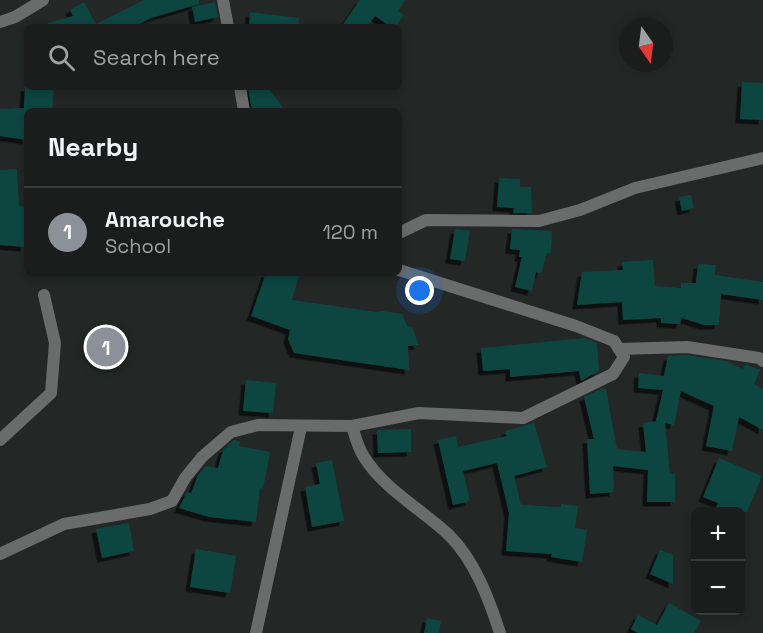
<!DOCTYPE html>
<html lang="en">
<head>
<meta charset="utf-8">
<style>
	body { margin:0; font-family:"Space Grotesk",sans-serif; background:#272a29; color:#f1f3f6 }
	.controls { position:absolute; right:18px; bottom:18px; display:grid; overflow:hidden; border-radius:9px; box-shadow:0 3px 9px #0003 }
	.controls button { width:54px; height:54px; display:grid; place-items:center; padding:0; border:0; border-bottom:2px solid #383b3b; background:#1a1d1c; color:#f1f3f6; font:30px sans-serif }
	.compass { position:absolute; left:619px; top:18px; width:54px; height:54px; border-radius:50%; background:#1a1d1c; box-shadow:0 3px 9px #0003; rotate:166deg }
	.you { position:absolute; left:420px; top:291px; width:21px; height:21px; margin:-15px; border:4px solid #fff; border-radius:50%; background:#1a73e8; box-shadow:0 0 0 9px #1a73e833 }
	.badge { display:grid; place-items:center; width:39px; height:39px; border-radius:50%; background:#8c9099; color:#fff; font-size:20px; font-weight:700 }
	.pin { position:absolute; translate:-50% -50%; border:3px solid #fff; box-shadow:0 2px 6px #0006 }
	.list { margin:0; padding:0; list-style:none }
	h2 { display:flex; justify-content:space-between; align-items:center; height:78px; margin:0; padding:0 24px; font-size:26px }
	h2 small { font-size:20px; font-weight:400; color:#9fa2a3 }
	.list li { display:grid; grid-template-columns:39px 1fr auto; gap:18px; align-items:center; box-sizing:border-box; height:90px; padding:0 24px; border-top:2px solid #383b3b }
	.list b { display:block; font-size:22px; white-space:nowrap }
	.list p { margin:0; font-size:20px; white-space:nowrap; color:#9fa2a3 }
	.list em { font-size:20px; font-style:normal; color:#9fa2a3 }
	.icon { flex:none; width:33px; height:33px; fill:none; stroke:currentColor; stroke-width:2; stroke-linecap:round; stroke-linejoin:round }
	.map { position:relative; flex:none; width:763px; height:633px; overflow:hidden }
	.search { position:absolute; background:#1a1d1c; box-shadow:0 3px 9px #0003; left:24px; top:24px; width:378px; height:66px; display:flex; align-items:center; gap:15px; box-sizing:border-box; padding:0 21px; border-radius:9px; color:#9fa2a3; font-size:22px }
	.panel { position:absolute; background:#1a1d1c; box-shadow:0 3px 9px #0003; left:24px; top:108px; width:378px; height:168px; border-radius:9px }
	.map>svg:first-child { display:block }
	.building { fill:#0e4540; filter:url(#shadow) }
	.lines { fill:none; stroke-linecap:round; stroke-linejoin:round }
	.street { stroke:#6a6b6b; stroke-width:12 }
</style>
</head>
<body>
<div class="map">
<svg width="763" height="633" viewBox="0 0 763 633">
	<defs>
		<filter id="shadow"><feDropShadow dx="-4.5" dy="4.5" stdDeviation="0" flood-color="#0009"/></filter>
	</defs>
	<rect width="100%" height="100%" fill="#232726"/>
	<g class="building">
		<polygon points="144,0 199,0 199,4 151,18 133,27 49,27 48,23 73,16 70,10 84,2 96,24"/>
		<polygon points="360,0 405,0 398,11 404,15 395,27 391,27 375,16 367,27 341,27"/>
		<polygon points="215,2 218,17 195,22 192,7"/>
		<polygon points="250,12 299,18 298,27 249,27"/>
		<polygon points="742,82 763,83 763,120 740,119"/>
		<polygon points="25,87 54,88 52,111 27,111 27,140 0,136 0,109 24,108"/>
		<polygon points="248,87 268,87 285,111 252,111"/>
		<polygon points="17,169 19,206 27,207 25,247 0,245 0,170"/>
		<polygon points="499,178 520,179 520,187 531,187 532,213 513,213 514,208 497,207"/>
		<polygon points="691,195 694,208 682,211 679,197"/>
		<polygon points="455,229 470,231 465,261 450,259"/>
		<polygon points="512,229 552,231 551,253 547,253 541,274 536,272 532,291 515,287 522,257 519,257 520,250 510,249"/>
		<polygon points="653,260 655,286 681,288 681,283 696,283 698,264 716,265 715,275 763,282 763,300 721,294 719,325 704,325 682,318 680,324 661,323 661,318 623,320 622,302 577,305 582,272 623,270 622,262"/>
		<polygon points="266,273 300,273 292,300 377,312 382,311 402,314 407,326 412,327 419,345 408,346 409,370 294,353 288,339 290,330 251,316"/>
		<polygon points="585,338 597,343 599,371 581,381 579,371 510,377 510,369 483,371 481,348"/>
		<polygon points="686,355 726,361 743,369 745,364 760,370 754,384 763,389 763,430 739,417 732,451 706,446 714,406 681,391 674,425 665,423 670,474 675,474 675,502 647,502 648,470 613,466 614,492 590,494 587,439 594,439 584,397 601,389 606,389 617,449 646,452 643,423 659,421 656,421 663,390 638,388 639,373 664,376 668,356"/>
		<polygon points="246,380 276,383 273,413 243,411"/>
		<polygon points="534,423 547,467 514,476 521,505 561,507 561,504 578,506 575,528 587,530 582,562 551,557 552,554 506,551 509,513 497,463 463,471 470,501 453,505 438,440 456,436 458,447 507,436 505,431"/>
		<polygon points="411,429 411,452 378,453 377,430"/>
		<polygon points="234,440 240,442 239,446 270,452 263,489 260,488 256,522 209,517 179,508 187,492 191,493 198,475 206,466 218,468 223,450"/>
		<polygon points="719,458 762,476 747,512 714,512 718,503 703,497"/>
		<polygon points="332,460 344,521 312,527 305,487 320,484 316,463"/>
		<polygon points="129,523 134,551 102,558 96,529"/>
		<polygon points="196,549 236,556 230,593 190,587"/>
		<polygon points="660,550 673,555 673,584 650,574"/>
		<polygon points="669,603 701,621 694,633 638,633 631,629 638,615 657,625"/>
		<polygon points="427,618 441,621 439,633 424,633"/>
	</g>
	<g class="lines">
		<g class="street">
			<polyline points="223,0 228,27"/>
			<polyline points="0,22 15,17 43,0"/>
			<polyline points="240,87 244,111"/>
			<polyline points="399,233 426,220 539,221 580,210 635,188 763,158"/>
			<path d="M399 270 576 326 614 341 624 357 613 374 523 418 419 413 352 426C355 436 358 448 364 457 384 489 421 509 449 535 475 561 489 599 500 633"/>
			<polyline points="619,349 687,347 759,358 763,361"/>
			<polyline points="0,440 51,393 55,343 44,295"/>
			<polyline points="0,554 64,524 150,509 172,501 185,478 202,457 231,432 258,425 352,426"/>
			<polyline points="256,633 301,427"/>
		</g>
	</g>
</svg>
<div class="controls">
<button>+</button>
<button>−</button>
</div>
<svg class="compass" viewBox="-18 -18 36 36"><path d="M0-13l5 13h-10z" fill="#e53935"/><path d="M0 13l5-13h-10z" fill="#9fa2a3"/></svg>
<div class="you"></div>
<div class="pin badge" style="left:106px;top:347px">1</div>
<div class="search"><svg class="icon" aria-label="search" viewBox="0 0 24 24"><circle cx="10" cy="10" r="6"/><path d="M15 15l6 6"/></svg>Search here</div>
<section class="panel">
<h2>Nearby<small></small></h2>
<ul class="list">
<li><span class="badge">1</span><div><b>Amarouche</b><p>School</p></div><em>120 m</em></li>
</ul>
</section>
</div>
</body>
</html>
